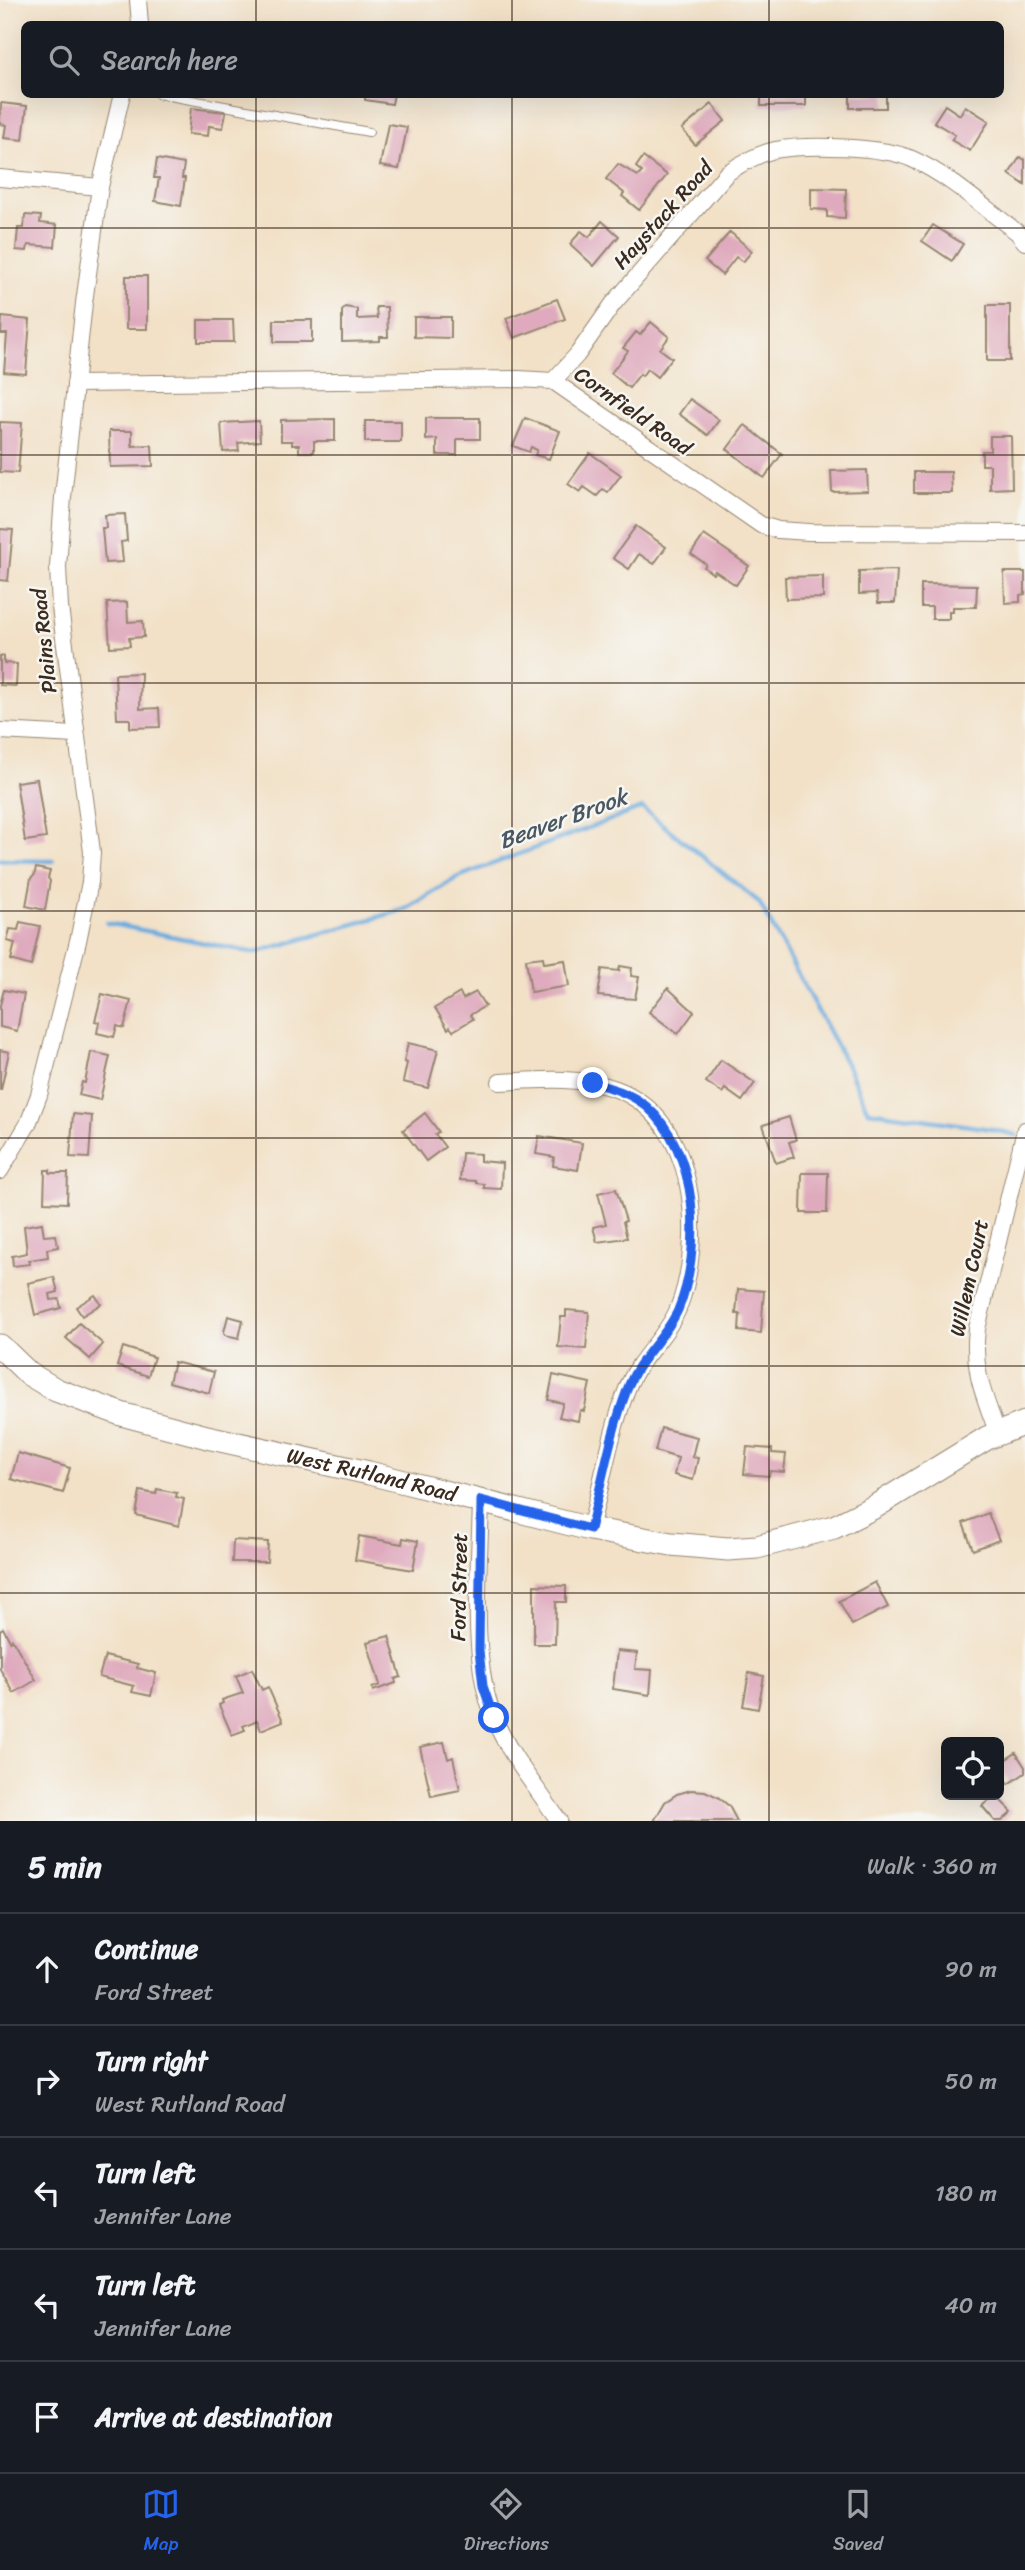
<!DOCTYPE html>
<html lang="en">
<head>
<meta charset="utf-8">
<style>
	body { margin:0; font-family:Sriracha,sans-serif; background:#242831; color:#f1f3f6 }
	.controls { position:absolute; right:21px; bottom:21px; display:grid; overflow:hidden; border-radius:10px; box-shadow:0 7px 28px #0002 }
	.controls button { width:63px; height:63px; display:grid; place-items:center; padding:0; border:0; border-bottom:2px solid #363941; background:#171b24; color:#f1f3f6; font:35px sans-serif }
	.stop { position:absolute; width:21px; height:21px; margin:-16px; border:5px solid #2563eb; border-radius:50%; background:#fff }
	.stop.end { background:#2563eb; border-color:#fff; box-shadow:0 2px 7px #0008 }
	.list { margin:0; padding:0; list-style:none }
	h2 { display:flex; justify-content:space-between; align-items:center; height:91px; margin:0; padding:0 28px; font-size:30px }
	h2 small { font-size:23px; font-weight:400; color:#9ea1a6 }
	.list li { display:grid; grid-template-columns:46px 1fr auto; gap:21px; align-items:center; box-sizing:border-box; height:112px; padding:0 28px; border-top:2px solid #363941 }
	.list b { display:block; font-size:26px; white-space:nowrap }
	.list p { margin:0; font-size:23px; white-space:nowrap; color:#9ea1a6 }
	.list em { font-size:23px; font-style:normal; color:#9ea1a6 }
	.icon { flex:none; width:38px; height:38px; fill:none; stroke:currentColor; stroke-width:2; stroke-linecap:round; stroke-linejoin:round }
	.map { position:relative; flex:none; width:1025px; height:1821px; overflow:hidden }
	.search { position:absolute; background:#171b24; box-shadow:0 7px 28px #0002; left:21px; right:21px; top:21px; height:77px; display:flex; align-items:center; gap:18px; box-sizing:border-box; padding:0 24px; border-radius:10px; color:#9ea1a6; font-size:26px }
	.sheet { height:651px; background:#171b24 }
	nav { display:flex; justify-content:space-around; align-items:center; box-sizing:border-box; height:98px; border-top:2px solid #363941; background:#171b24; font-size:19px; color:#9ea1a6 }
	nav a { display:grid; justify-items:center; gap:4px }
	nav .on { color:#2563eb }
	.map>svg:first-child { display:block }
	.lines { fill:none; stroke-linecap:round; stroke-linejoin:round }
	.stream { stroke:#6aabde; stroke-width:4.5 }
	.building { fill:#dfaabd }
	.lane-casing { stroke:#968672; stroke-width:10 }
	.street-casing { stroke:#968672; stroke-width:18 }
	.secondary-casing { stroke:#968672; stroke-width:25 }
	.lane { stroke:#fff; stroke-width:8 }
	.street { stroke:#fff; stroke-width:16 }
	.secondary { stroke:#fff; stroke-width:23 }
	.route { stroke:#2563eb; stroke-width:9 }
	.grid { fill:none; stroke:#3b2a1e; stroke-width:2; stroke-opacity:0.55 }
	.labels { text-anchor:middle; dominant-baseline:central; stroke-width:5; stroke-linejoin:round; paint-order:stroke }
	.street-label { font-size:21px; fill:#3b2a1e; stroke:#f6f6f2 }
	.water-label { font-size:23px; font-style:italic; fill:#4b5761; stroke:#f6f6f2 }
</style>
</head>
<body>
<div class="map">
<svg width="1025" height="1821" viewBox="0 0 1025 1821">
	<rect width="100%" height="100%" fill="#f6f6f2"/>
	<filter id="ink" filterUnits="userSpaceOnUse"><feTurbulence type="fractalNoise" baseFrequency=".0143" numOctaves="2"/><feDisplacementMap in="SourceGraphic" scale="14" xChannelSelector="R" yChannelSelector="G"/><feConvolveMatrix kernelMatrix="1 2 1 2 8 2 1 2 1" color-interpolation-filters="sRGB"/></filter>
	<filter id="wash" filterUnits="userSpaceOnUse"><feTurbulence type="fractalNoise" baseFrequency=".00686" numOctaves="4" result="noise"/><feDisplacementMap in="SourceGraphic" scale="28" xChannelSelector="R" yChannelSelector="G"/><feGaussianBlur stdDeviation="1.57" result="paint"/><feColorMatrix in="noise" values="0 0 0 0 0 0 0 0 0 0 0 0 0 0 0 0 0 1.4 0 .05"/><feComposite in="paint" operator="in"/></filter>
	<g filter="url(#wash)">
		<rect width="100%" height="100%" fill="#f2e1c7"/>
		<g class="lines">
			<g class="stream">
				<polyline points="0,860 53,861"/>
				<polyline points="107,923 254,953 406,909 458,877 642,808 759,902 850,1071 868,1111 991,1129 1016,1135"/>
			</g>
		</g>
		<g id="blocks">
			<g class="building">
				<polygon points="365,94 394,94 392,104 365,100"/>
				<rect x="761" y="94" width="45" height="12"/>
				<rect x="850" y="94" width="36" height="14"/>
				<polygon points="1,103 27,106 23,140 4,138 6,125 0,124"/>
				<polygon points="712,104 725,121 695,145 682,129"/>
				<polygon points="945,105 960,115 965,106 989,121 970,151 951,140 955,135 934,122"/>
				<polygon points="191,108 226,112 223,128 209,126 208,136 188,134"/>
				<polygon points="388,124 407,127 399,169 380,166"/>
				<polygon points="643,157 667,175 639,210 622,196 624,193 606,179 618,164 638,176 642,172 636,167"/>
				<polygon points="1020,157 1025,160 1025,185 1009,174"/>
				<polygon points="157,159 184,164 182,178 185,178 181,206 155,201 159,178 154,178"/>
				<polygon points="811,188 846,189 845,218 827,217 827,210 811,209"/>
				<polygon points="25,215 41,216 40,223 57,225 55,247 28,245 27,251 16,250 18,228 24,228"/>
				<polygon points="602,221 619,236 594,266 570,244 581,231 589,237"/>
				<polygon points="933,225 963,244 952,261 922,241"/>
				<polygon points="730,232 752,251 743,262 736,257 722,275 705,261"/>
				<rect x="126" y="276" width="21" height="53"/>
				<polygon points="557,299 565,319 514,338 506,318"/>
				<rect x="987" y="305" width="23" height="56"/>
				<polygon points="345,307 357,309 357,319 377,318 376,307 387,307 388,337 380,337 380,341 342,342 342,311"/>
				<polygon points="2,317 30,320 26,374 4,372 7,334 1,334"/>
				<polygon points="414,317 451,317 451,338 414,337"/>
				<polygon points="198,320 233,320 234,342 198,342"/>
				<rect x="274" y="320" width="38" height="22"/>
				<polygon points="651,322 669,337 660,349 672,358 657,377 647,369 642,376 640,374 629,388 611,373 628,351 623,348 636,332 640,335"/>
				<polygon points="690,399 719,420 708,435 679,414"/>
				<polygon points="426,418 480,418 480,439 457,439 457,455 437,455 437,439 426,440"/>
				<polygon points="525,418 560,431 549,459 535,455 537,450 531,447 529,452 513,446"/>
				<polygon points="335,419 335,441 314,441 314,452 299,452 299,445 292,445 292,441 281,441 281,420"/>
				<polygon points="259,421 260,441 238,443 239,451 223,452 221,423"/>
				<rect x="365" y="421" width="36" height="21"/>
				<polygon points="0,422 22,423 18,473 0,472"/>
				<polygon points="745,425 782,454 764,478 727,449"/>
				<polygon points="109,431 132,431 132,446 152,445 153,466 110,467"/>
				<polygon points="990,436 1011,436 1012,488 990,489 990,465 982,465 982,451 990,451"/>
				<polygon points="590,453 621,475 608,492 603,489 597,496 584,487 580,492 568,484"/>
				<polygon points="867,470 868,491 832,492 831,471"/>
				<polygon points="914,472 951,472 952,493 914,493"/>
				<polygon points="125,514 127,541 121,542 123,562 105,563 102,528 106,528 105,515"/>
				<polygon points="636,526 666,547 654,564 639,554 629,569 613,558"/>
				<polygon points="0,529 13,530 8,581 0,580"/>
				<polygon points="704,535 749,566 736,585 715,571 713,574 704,567 706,564 691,554"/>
				<polygon points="897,570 895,603 878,603 877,593 859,594 859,571"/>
				<polygon points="1004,572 1025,572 1025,594 1020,595 1020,602 1005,603"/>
				<polygon points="823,576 823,598 786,599 785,577"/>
				<polygon points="921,584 977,585 976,607 953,607 953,612 949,612 949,619 932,619 932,607 921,607"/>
				<polygon points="127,602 128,622 143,621 144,637 129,638 130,646 110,647 107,603"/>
				<polygon points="0,656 4,656 4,663 17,664 16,686 0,685"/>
				<polygon points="141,673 140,709 159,708 160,727 130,728 130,719 117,719 115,674"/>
				<polygon points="37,779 46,838 25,841 16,782"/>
				<polygon points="36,868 50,871 48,878 50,881 45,910 26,906 31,878 34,876"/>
				<polygon points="20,922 40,926 31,966 11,960 15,943 7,941 10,929 18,930"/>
				<polygon points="543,957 544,963 565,960 569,986 531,992 526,959"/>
				<polygon points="620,966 632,968 631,976 639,977 635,999 598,996 602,969 619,971"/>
				<polygon points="668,988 694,1012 678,1034 649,1012"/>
				<polygon points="4,990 24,994 17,1031 0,1027 0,1005"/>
				<polygon points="476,992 485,1006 470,1015 473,1019 453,1031 450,1027 448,1029 435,1008 460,993 463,999"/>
				<polygon points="102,994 131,1001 124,1028 117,1026 114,1037 97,1033 99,1022 95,1021"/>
				<polygon points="408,1043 438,1050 428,1088 403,1082 407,1063 404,1062"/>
				<polygon points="0,1050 9,1052 1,1090 0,1090"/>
				<polygon points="91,1052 110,1056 100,1100 79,1095 82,1082 85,1083"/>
				<polygon points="721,1060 755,1083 742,1101 725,1089 722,1093 706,1082"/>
				<polygon points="425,1113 439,1132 435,1134 445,1147 426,1161 403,1130"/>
				<polygon points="73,1114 92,1116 89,1158 70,1157"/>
				<polygon points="789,1117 796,1140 789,1142 794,1157 776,1163 763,1125"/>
				<polygon points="539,1136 582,1143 578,1170 553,1166 554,1157 536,1154"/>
				<polygon points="462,1153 480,1154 480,1161 502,1163 501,1189 484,1188 484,1184 476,1183 476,1181 460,1180"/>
				<polygon points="45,1170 50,1170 50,1173 68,1173 67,1203 44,1202"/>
				<polygon points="802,1173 828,1173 827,1213 801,1213"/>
				<polygon points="616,1189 626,1221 623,1222 627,1238 597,1242 593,1227 606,1224 598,1193"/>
				<polygon points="42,1223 44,1236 56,1235 58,1247 47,1249 48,1257 29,1260 30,1264 13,1266 12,1256 27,1253 24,1226"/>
				<polygon points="54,1277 58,1292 50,1294 51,1300 59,1299 61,1308 35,1315 28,1283"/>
				<polygon points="738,1289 764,1291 761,1333 739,1331 740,1314 736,1314"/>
				<polygon points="95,1295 101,1304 82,1316 76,1307"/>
				<polygon points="566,1310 589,1312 586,1349 558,1347 561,1317 566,1317"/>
				<polygon points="228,1316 243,1320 239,1338 225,1335 224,1332"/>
				<polygon points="79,1323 103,1344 90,1359 66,1338"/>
				<polygon points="123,1347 154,1357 148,1376 117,1366"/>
				<polygon points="174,1362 214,1372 209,1393 169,1382"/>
				<polygon points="553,1375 590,1383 584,1411 580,1410 578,1421 559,1417 563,1403 548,1400"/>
				<polygon points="661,1428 697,1437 692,1457 698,1458 693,1480 674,1475 678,1458 655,1451"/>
				<polygon points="747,1447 772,1449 772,1453 786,1454 784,1472 770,1471 769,1476 744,1474"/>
				<polygon points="18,1453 70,1468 63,1493 11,1479"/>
				<polygon points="157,1489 177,1493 176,1497 184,1499 179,1526 136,1515 140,1491 156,1494"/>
				<polygon points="988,1513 999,1540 973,1550 963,1523"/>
				<polygon points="359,1536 402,1544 403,1538 418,1541 413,1570 355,1560"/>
				<polygon points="233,1540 268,1542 267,1562 232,1562"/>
				<polygon points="875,1582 888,1607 852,1625 839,1601"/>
				<polygon points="534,1585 566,1586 566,1602 556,1602 555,1644 534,1644"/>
				<polygon points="3,1628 10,1641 12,1639 36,1680 14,1693 0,1669 0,1630"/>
				<polygon points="389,1636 401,1677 395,1679 396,1683 373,1691 372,1688 380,1685 367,1642"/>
				<polygon points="617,1651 637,1653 635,1669 652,1670 650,1695 613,1689"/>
				<polygon points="105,1656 138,1664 137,1668 156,1673 151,1696 132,1692 134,1686 99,1677"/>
				<polygon points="252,1669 262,1690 268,1687 283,1721 261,1730 257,1720 243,1726 245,1730 232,1735 219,1705 223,1703 222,1700 243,1693 236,1676"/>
				<polygon points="749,1673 764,1676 758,1709 743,1706"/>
				<polygon points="444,1742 448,1759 453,1757 460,1790 431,1796 420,1747"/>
				<polygon points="1016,1753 1025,1767 1025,1773 1009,1784 999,1768 999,1764"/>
				<polygon points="691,1790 705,1791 718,1797 729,1806 737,1821 654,1821 665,1802 677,1794"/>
				<polygon points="995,1795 1012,1812 1002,1821 995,1821 982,1806"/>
			</g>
		</g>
	</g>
	<g filter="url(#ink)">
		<use href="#blocks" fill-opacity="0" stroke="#968672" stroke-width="2"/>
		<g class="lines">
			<defs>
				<polyline id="lane" points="158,94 369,132"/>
				<g id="street">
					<polyline points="138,0 140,24"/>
					<polyline points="0,178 100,187"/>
					<path d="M553 381 577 355 613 304 727 173C742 163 757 154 775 150 806 144 883 146 912 159 950 176 984 208 1017 232L1025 242"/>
					<polyline points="75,384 519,379 553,381 761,525 778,530 809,532 1025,533"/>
					<polyline points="0,731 76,735"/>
					<path d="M500 1082C537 1080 580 1076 616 1089 698 1119 705 1240 678 1309 666 1338 639 1357 627 1389 610 1434 602 1483 590 1529"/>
					<polyline points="0,1171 28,1124 39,1095 78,941 90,882 92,852 60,607 58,567 63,497 84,303 100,187 122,94"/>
					<path d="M998 1434C984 1395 972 1371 977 1329L1025 1130"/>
					<path d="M481 1500C480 1566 469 1657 494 1718 509 1755 537 1788 559 1821"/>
				</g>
				<g id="secondary">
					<path id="s1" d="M0 1346 29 1374 56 1390 121 1414 207 1437 369 1473 590 1529 671 1544 728 1549 757 1547 834 1527 876 1506 987 1438 1025 1423"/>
				</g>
			</defs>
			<use href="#lane" class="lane-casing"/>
			<use href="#street" class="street-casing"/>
			<use href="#secondary" class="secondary-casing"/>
			<use href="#lane" class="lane"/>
			<use href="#street" class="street"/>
			<use href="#secondary" class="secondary"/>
		</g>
	</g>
	<g class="lines" filter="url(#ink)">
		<path class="route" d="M494 1718 483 1686 479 1651 481 1500 590 1529C602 1483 610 1434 627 1390 638 1358 665 1339 678 1310 703 1250 699 1151 646 1106 630 1093 612 1088 593 1083"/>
	</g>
	<path class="grid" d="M256 0V24M512 0V24M769 0V24M256 94V1821M512 94V1821M769 94V1821M0 228H1025M0 455H1025M0 683H1025M0 911H1025M0 1138H1025M0 1366H1025M0 1593H1025"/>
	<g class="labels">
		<g class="street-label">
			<text transform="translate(663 215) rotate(-48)">Haystack Road</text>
			<text transform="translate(633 411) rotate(35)">Cornfield Road</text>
			<text transform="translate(44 641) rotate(-96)">Plains Road</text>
			<text transform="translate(969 1278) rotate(-78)">Willem Court</text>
			<text stroke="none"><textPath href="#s1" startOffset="399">West Rutland Road</textPath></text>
			<text transform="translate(459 1587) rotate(-89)">Ford Street</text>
		</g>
		<g class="water-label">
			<text transform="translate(563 819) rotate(-20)">Beaver Brook</text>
		</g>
	</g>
</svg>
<div class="controls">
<button><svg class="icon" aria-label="locate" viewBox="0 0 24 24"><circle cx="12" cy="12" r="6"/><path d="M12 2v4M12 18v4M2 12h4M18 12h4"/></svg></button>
</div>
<div class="stop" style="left:494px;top:1718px"></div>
<div class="stop end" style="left:593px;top:1083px"></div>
<div class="search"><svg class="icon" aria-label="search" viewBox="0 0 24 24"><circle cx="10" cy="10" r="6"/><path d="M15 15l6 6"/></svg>Search here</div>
</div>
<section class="sheet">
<h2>5 min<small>Walk · 360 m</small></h2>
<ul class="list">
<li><svg class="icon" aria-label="ahead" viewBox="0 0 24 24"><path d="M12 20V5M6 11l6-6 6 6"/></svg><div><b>Continue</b><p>Ford Street</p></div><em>90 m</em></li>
<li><svg class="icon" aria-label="right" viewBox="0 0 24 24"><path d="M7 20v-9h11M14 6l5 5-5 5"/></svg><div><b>Turn right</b><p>West Rutland Road</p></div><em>50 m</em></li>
<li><svg class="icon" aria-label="left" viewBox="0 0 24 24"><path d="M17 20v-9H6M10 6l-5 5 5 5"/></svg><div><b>Turn left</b><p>Jennifer Lane</p></div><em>180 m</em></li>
<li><svg class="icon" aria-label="left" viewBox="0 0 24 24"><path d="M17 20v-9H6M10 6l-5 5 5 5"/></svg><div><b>Turn left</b><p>Jennifer Lane</p></div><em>40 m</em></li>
<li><svg class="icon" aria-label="arrive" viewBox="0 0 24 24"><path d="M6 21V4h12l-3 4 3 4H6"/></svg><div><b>Arrive at destination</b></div></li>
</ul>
</section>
<nav>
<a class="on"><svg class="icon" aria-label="map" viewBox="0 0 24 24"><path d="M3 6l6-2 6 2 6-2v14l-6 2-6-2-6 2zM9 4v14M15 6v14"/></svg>Map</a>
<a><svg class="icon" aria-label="directions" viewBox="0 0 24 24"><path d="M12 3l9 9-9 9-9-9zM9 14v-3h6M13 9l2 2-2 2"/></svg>Directions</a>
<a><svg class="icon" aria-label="saved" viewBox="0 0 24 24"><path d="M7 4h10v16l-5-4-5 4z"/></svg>Saved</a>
</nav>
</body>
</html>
